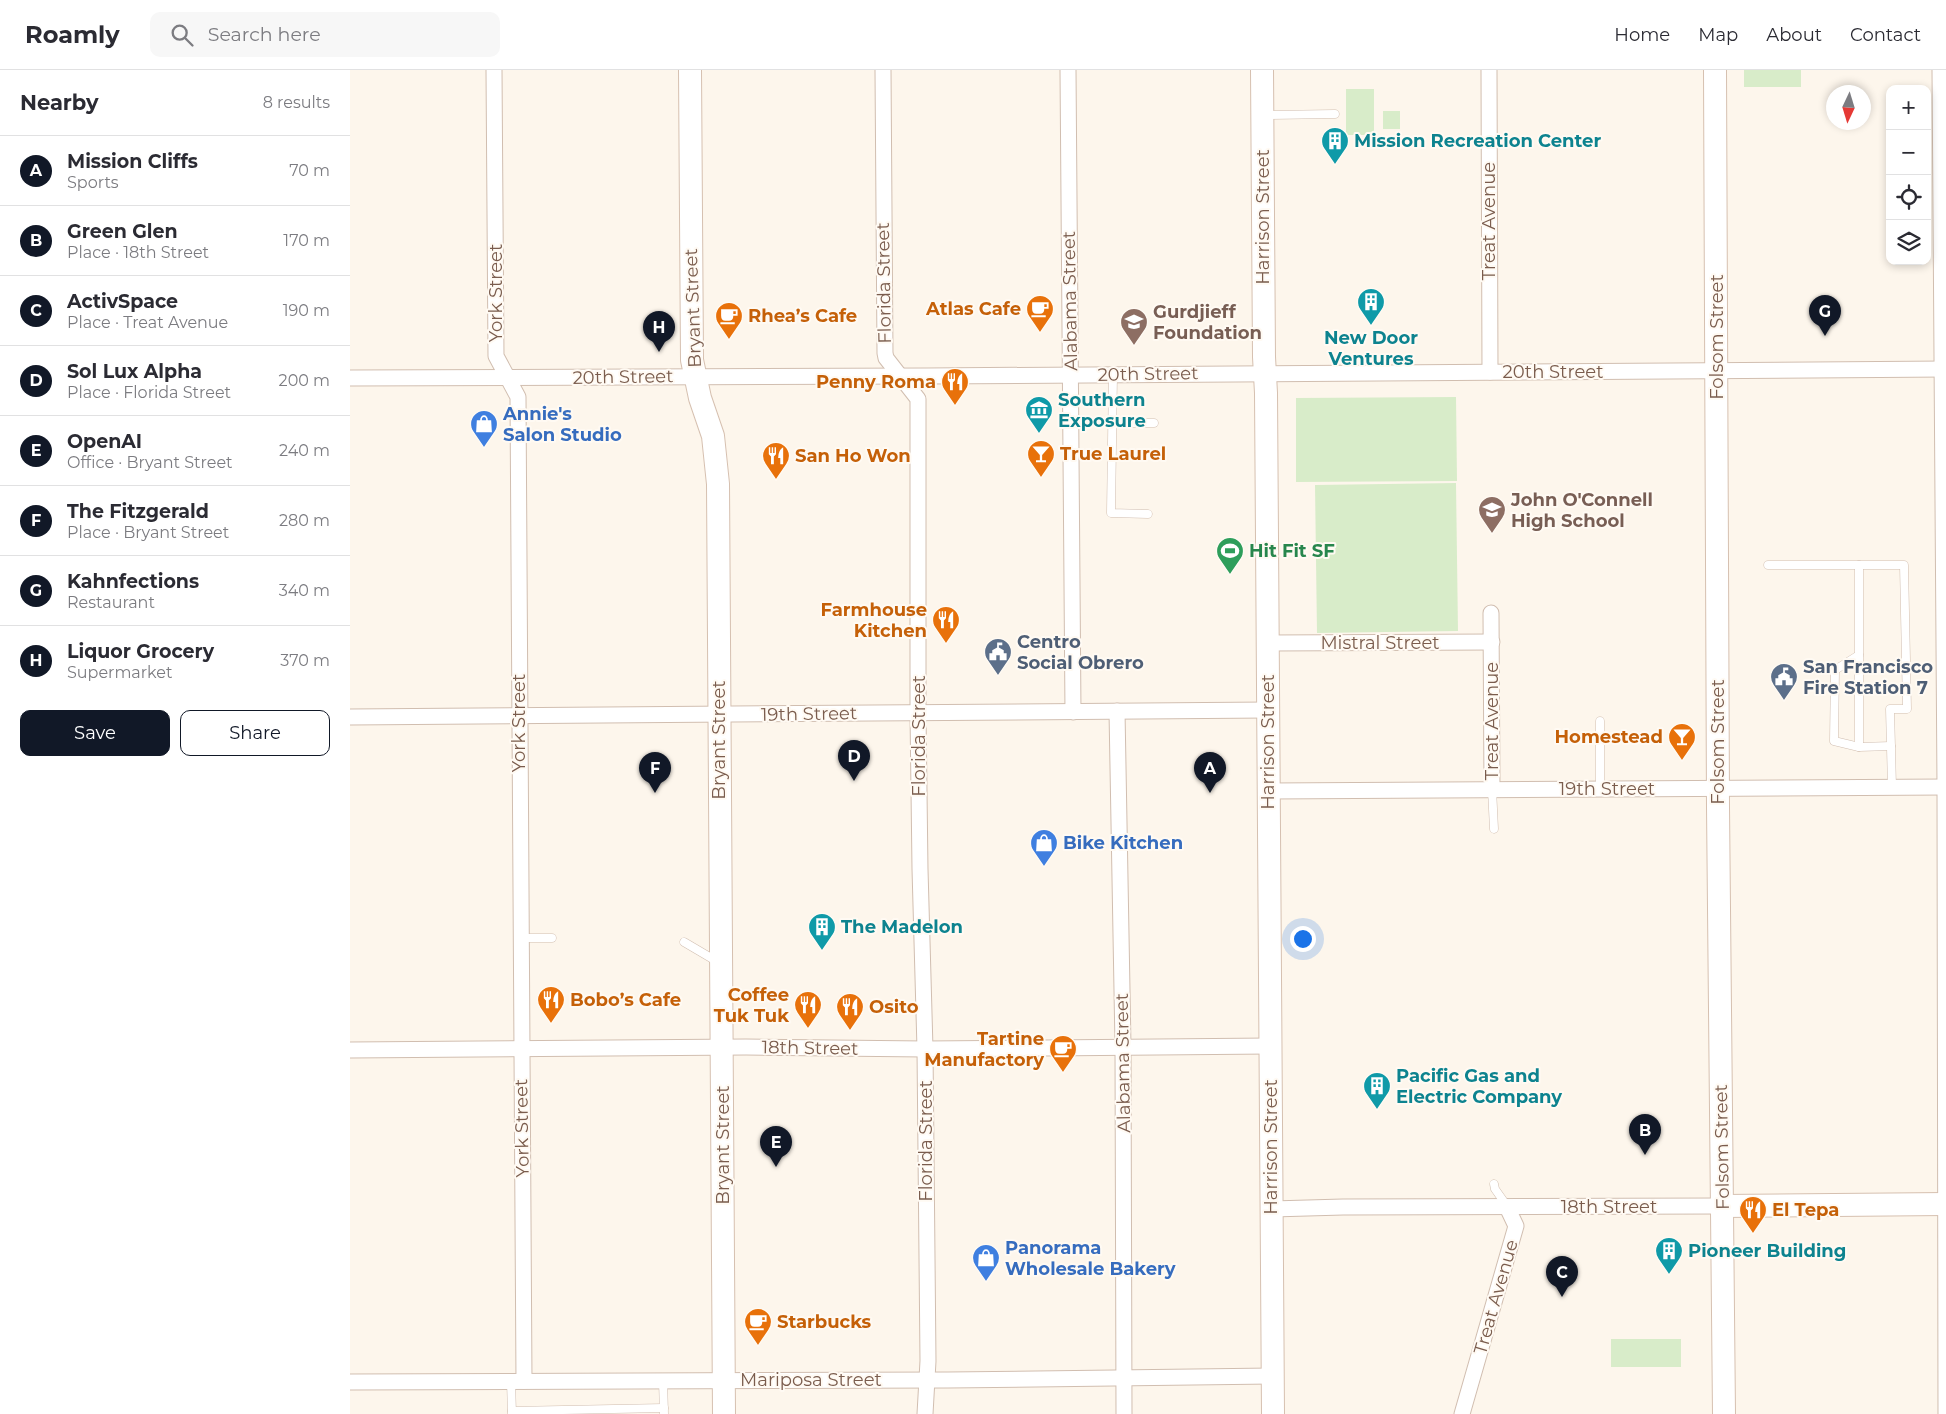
<!DOCTYPE html>
<html lang="en">
<head>
<meta charset="utf-8">
<style>
	body { margin:0; font-family:Montserrat,sans-serif; background:#f7f7f7; color:#2b2b33 }
	.controls { position:absolute; right:15px; top:15px; display:grid; overflow:hidden; border-radius:10px; box-shadow:0 2px 8px #0003 }
	.controls button { width:45px; height:45px; display:grid; place-items:center; padding:0; border:0; border-bottom:1px solid #e1e1e2; background:#fff; color:#2b2b33; font:25px sans-serif }
	.compass { position:absolute; left:1476px; top:15px; width:45px; height:45px; border-radius:50%; background:#fff; box-shadow:0 2px 8px #0003; rotate:184deg }
	.you { position:absolute; left:952px; top:868px; width:18px; height:18px; margin:-12px; border:4px solid #fff; border-radius:50%; background:#1a73e8; box-shadow:0 0 0 8px #1a73e833 }
	.badge { display:grid; place-items:center; width:32px; height:32px; border-radius:50%; background:#111827; color:#fff; font-size:16px; font-weight:700 }
	.pin { position:absolute; translate:-50% -41px; filter:drop-shadow(0 1px 2px #0008) }
	.pin::after { content:''; position:absolute; top:26px; width:18px; height:15px; background:inherit; clip-path:polygon(0 0,100% 0,50% 100%) }
	.list { margin:0; padding:0; list-style:none }
	h2 { display:flex; justify-content:space-between; align-items:center; height:65px; margin:0; padding:0 20px; font-size:21px }
	h2 small { font-size:16px; font-weight:400; color:#7c7c81 }
	.list li { display:grid; grid-template-columns:32px 1fr auto; gap:15px; align-items:center; box-sizing:border-box; height:70px; padding:0 20px; border-top:1px solid #e1e1e2 }
	.list b { display:block; font-size:19px; white-space:nowrap }
	.list p { margin:0; font-size:16px; white-space:nowrap; color:#7c7c81 }
	.list em { font-size:16px; font-style:normal; color:#7c7c81 }
	.actions { display:flex; gap:10px; padding:15px 20px }
	.actions a { flex:1; padding:11px 0; border:1px solid #111827; border-radius:10px; text-align:center; font-size:18px; color:#111827 }
	.actions .main { background:#111827; color:#fff }
	.icon { flex:none; width:28px; height:28px; fill:none; stroke:currentColor; stroke-width:2; stroke-linecap:round; stroke-linejoin:round }
	.map { position:relative; flex:none; width:1596px; height:1344px; overflow:hidden }
	header { display:flex; align-items:center; gap:30px; box-sizing:border-box; height:70px; padding:0 25px; background:#fff; border-bottom:1px solid #e1e1e2 }
	header strong { font-size:24px }
	nav { display:flex; gap:28px; margin-inline-start:auto; font-size:18px }
	.search { width:350px; height:45px; background:#f7f7f7; display:flex; align-items:center; gap:12px; box-sizing:border-box; padding:0 18px; border-radius:10px; color:#7c7c81; font-size:19px }
	main { display:flex }
	aside { flex:1; background:#fff }
	.map>svg:first-child { display:block }
	.green { fill:#d8ecc9 }
	.lines { fill:none; stroke-linecap:round; stroke-linejoin:round }
	.lane-casing { stroke:#d1beb0; stroke-width:9 }
	.street-casing { stroke:#d1beb0; stroke-width:17 }
	.secondary-casing { stroke:#d6c0b0; stroke-width:24 }
	.lane { stroke:#fff; stroke-width:8 }
	.street { stroke:#fff; stroke-width:15 }
	.secondary { stroke:#fff; stroke-width:22 }
	.labels { text-anchor:middle; dominant-baseline:central; stroke-width:4; stroke-linejoin:round; paint-order:stroke }
	.culture-label { font-size:18px; font-weight:bold; fill:#0d838f; stroke:#fffaf3; text-anchor:start }
	.street-label { font-size:18px; fill:#7a5c4d; stroke:#fffaf3 }
	.food-label { font-size:18px; font-weight:bold; fill:#c56008; stroke:#fffaf3; text-anchor:start }
	.education-label { font-size:18px; font-weight:bold; fill:#785e54; stroke:#fffaf3; text-anchor:start }
	.shop-label { font-size:18px; font-weight:bold; fill:#366cbe; stroke:#fffaf3; text-anchor:start }
	.leisure-label { font-size:18px; font-weight:bold; fill:#27864d; stroke:#fffaf3; text-anchor:start }
	.service-label { font-size:18px; font-weight:bold; fill:#4e5e75; stroke:#fffaf3; text-anchor:start }
</style>
</head>
<body>
<header>
<strong>Roamly</strong>
<div class="search"><svg class="icon" aria-label="search" viewBox="0 0 24 24"><circle cx="10" cy="10" r="6"/><path d="M15 15l6 6"/></svg>Search here</div>
<nav><a>Home</a><a>Map</a><a>About</a><a>Contact</a></nav>
</header>
<main>
<aside>
<h2>Nearby<small>8 results</small></h2>
<ul class="list">
<li><span class="badge">A</span><div><b>Mission Cliffs</b><p>Sports</p></div><em>70 m</em></li>
<li><span class="badge">B</span><div><b>Green Glen</b><p>Place · 18th Street</p></div><em>170 m</em></li>
<li><span class="badge">C</span><div><b>ActivSpace</b><p>Place · Treat Avenue</p></div><em>190 m</em></li>
<li><span class="badge">D</span><div><b>Sol Lux Alpha</b><p>Place · Florida Street</p></div><em>200 m</em></li>
<li><span class="badge">E</span><div><b>OpenAI</b><p>Office · Bryant Street</p></div><em>240 m</em></li>
<li><span class="badge">F</span><div><b>The Fitzgerald</b><p>Place · Bryant Street</p></div><em>280 m</em></li>
<li><span class="badge">G</span><div><b>Kahnfections</b><p>Restaurant</p></div><em>340 m</em></li>
<li><span class="badge">H</span><div><b>Liquor Grocery</b><p>Supermarket</p></div><em>370 m</em></li>
</ul>
<div class="actions"><a class="main">Save</a><a>Share</a></div>
</aside>
<div class="map">
<svg width="1596" height="1344" viewBox="0 0 1596 1344">
	<rect width="100%" height="100%" fill="#fdf6ec"/>
	<g class="green">
		<rect x="1394" y="0" width="57" height="17"/>
		<rect x="996" y="19" width="28" height="46"/>
		<rect x="1033" y="41" width="17" height="18"/>
		<polygon points="1106,327 1107,411 946,412 946,328"/>
		<polygon points="1106,413 1108,561 967,563 965,415"/>
		<rect x="1261" y="1269" width="70" height="28"/>
	</g>
	<g class="lines">
		<defs>
			<g id="lane">
				<polyline points="915,45 985,44"/>
				<polyline points="763,304 761,443 798,444"/>
				<polyline points="763,353 804,353"/>
				<polyline points="1418,495 1554,495 1557,639 1540,639 1542,717"/>
				<polyline points="1509,495 1509,677 1541,676"/>
				<polyline points="1250,651 1250,719"/>
				<polyline points="1509,677 1484,671 1485,600 1509,585"/>
				<polyline points="1142,719 1144,759"/>
				<polyline points="170,868 202,868"/>
				<polyline points="334,872 368,892"/>
				<polyline points="1144,1114 1145,1119 1157,1136"/>
				<polyline points="313,1310 314,1344"/>
				<polyline points="161,1311 162,1344"/>
				<polyline points="162,1341 314,1338"/>
			</g>
			<g id="street">
				<polyline points="144,0 146,286 168,327 174,1311"/>
				<polyline points="533,0 535,283 536,288 568,329 568,643 570,799 575,979 578,1291 575,1344"/>
				<polyline points="718,0 723,642"/>
				<polyline points="1139,0 1140,302"/>
				<polyline points="1590,0 1595,717 1596,1344"/>
				<polyline points="0,308 577,306 1596,299"/>
				<polyline points="1141,543 1142,719"/>
				<polyline points="918,573 1142,572"/>
				<polyline points="767,641 773,976 774,1344"/>
				<polyline points="0,647 918,640"/>
				<polyline points="919,721 1596,717"/>
				<polyline points="0,980 396,977 575,979 920,976"/>
				<polyline points="922,1139 993,1137 1372,1136"/>
				<polyline points="0,1312 598,1310 922,1306"/>
				<polyline points="1112,1344 1166,1156 1157,1137"/>
			</g>
			<g id="secondary">
				<polyline points="340,0 342,290 350,328 363,366 368,414 374,1344"/>
				<polyline points="912,0 914,287 916,323 923,1344"/>
				<polyline points="1365,0 1368,737 1374,1344"/>
				<polyline points="1372,1136 1596,1134"/>
			</g>
		</defs>
		<use href="#lane" class="lane-casing"/>
		<use href="#street" class="street-casing"/>
		<use href="#secondary" class="secondary-casing"/>
		<use href="#lane" class="lane"/>
		<use href="#street" class="street"/>
		<use href="#secondary" class="secondary"/>
	</g>
	<defs>
		<symbol id="building-pin" viewBox="-11 -11 22 30"><path d="M0 17L-7.5 6A9.5 9.5 0 1 1 7.5 6Z" fill="#0f9aa8" stroke="#fffaf3"/><path d="M-4-6H4V6H1V3H-1V6H-4ZM-2.5-4.3h1.7v1.8h-1.7ZM.8-4.3h1.7v1.8H.8ZM-2.5-1h1.7V.8h-1.7ZM.8-1h1.7V.8H.8Z" fill="#fff"/></symbol>
		<symbol id="cafe-pin" viewBox="-11 -11 22 30"><path d="M0 17L-7.5 6A9.5 9.5 0 1 1 7.5 6Z" fill="#e8710a" stroke="#fffaf3"/><path d="M-5.5-4.5H6V0H3Q3 3.5 0 3.5H-2.5Q-5.5 3.5-5.5 0ZM3-3.2v2h1.7v-2ZM-6 4.5H4V6H-6Z" fill="#fff"/></symbol>
		<symbol id="school-pin" viewBox="-11 -11 22 30"><path d="M0 17L-7.5 6A9.5 9.5 0 1 1 7.5 6Z" fill="#8d6e63" stroke="#fffaf3"/><path d="M0-5L7-2L0 1L-7-2ZM-4 1L0 2.5L4 1V4Q0 6-4 4Z" fill="#fff"/></symbol>
		<symbol id="restaurant-pin" viewBox="-11 -11 22 30"><path d="M0 17L-7.5 6A9.5 9.5 0 1 1 7.5 6Z" fill="#e8710a" stroke="#fffaf3"/><path d="M-5-6h1v4h1v-4h1v4h1v-4h1v5L-1.5 .5V6h-2V.5L-5-1ZM5-6V6H3V1.5H1.5Q1.5-4 5-6Z" fill="#fff"/></symbol>
		<symbol id="museum-pin" viewBox="-11 -11 22 30"><path d="M0 17L-7.5 6A9.5 9.5 0 1 1 7.5 6Z" fill="#0f9aa8" stroke="#fffaf3"/><path d="M0-6L6-3V-2H-6V-3ZM-5-1h2V3h-2ZM-1-1h2V3h-2ZM3-1h2V3H3ZM-6 4H6V6H-6Z" fill="#fff"/></symbol>
		<symbol id="shop-pin" viewBox="-11 -11 22 30"><path d="M0 17L-7.5 6A9.5 9.5 0 1 1 7.5 6Z" fill="#3f7fe0" stroke="#fffaf3"/><path d="M-5-2.5h2.3a2.7 3.5 0 0 1 5.4 0H5L5.5 6h-11ZM-1.5-2.5h3a1.5 2.3 0 0 0-3 0Z" fill="#fff"/></symbol>
		<symbol id="bar-pin" viewBox="-11 -11 22 30"><path d="M0 17L-7.5 6A9.5 9.5 0 1 1 7.5 6Z" fill="#e8710a" stroke="#fffaf3"/><path d="M-6-5H6L.8 .8V4.5H3.5V6h-7V4.5H-.8V.8Z" fill="#fff"/></symbol>
		<symbol id="stadium-pin" viewBox="-11 -11 22 30"><path d="M0 17L-7.5 6A9.5 9.5 0 1 1 7.5 6Z" fill="#2e9e5b" stroke="#fffaf3"/><path d="M0-5a6.5 5 0 1 0 0 10a6.5 5 0 1 0 0-10ZM-3.5-1.8h7v3.6h-7Z" fill="#fff"/></symbol>
		<symbol id="civic-pin" viewBox="-11 -11 22 30"><path d="M0 17L-7.5 6A9.5 9.5 0 1 1 7.5 6Z" fill="#5c6f8a" stroke="#fffaf3"/><path d="M-.6-6.5H3V-4.5H.6V-3L4-1V1h2V6H-6V1h2V-1L-.6-3ZM-1.2 2.5V6h2.4V2.5Z" fill="#fff"/></symbol>
	</defs>
	<g fill-rule="evenodd">
		<use href="#building-pin" x="969" y="55" width="32" height="43"/>
		<use href="#building-pin" x="1005" y="216" width="32" height="43"/>
		<use href="#cafe-pin" x="674" y="223" width="32" height="43"/>
		<use href="#cafe-pin" x="363" y="230" width="32" height="43"/>
		<use href="#school-pin" x="768" y="236" width="32" height="43"/>
		<use href="#restaurant-pin" x="589" y="296" width="32" height="43"/>
		<use href="#museum-pin" x="673" y="324" width="32" height="43"/>
		<use href="#shop-pin" x="118" y="338" width="32" height="43"/>
		<use href="#bar-pin" x="675" y="368" width="32" height="43"/>
		<use href="#restaurant-pin" x="410" y="370" width="32" height="43"/>
		<use href="#school-pin" x="1126" y="424" width="32" height="43"/>
		<use href="#stadium-pin" x="864" y="465" width="32" height="43"/>
		<use href="#restaurant-pin" x="580" y="534" width="32" height="43"/>
		<use href="#civic-pin" x="632" y="566" width="32" height="43"/>
		<use href="#civic-pin" x="1418" y="591" width="32" height="43"/>
		<use href="#bar-pin" x="1316" y="651" width="32" height="43"/>
		<use href="#shop-pin" x="678" y="757" width="32" height="43"/>
		<use href="#building-pin" x="456" y="841" width="32" height="43"/>
		<use href="#restaurant-pin" x="185" y="914" width="32" height="43"/>
		<use href="#restaurant-pin" x="442" y="919" width="32" height="43"/>
		<use href="#restaurant-pin" x="484" y="921" width="32" height="43"/>
		<use href="#cafe-pin" x="697" y="963" width="32" height="43"/>
		<use href="#building-pin" x="1011" y="1000" width="32" height="43"/>
		<use href="#restaurant-pin" x="1387" y="1124" width="32" height="43"/>
		<use href="#building-pin" x="1303" y="1165" width="32" height="43"/>
		<use href="#shop-pin" x="620" y="1172" width="32" height="43"/>
		<use href="#cafe-pin" x="392" y="1236" width="32" height="43"/>
	</g>
	<g class="labels">
		<g class="culture-label">
			<text x="1004" y="71">Mission Recreation Center</text>
			<text x="1021" y="268" text-anchor="middle">New Door<tspan x="1021" dy="21">Ventures</tspan></text>
			<text x="708" y="330">Southern<tspan x="708" dy="21">Exposure</tspan></text>
			<text x="491" y="857">The Madelon</text>
			<text x="1046" y="1006">Pacific Gas and<tspan x="1046" dy="21">Electric Company</tspan></text>
			<text x="1338" y="1181">Pioneer Building</text>
		</g>
		<g class="street-label">
			<text transform="translate(913 147) rotate(-90)">Harrison Street</text>
			<text transform="translate(1139 151) rotate(-90)">Treat Avenue</text>
			<text transform="translate(534 213) rotate(-91)">Florida Street</text>
			<text transform="translate(146 223) rotate(-90)">York Street</text>
			<text transform="translate(720 231) rotate(-91)">Alabama Street</text>
			<text transform="translate(343 238) rotate(-92)">Bryant Street</text>
			<text transform="translate(1367 267) rotate(-90)">Folsom Street</text>
			<text x="1203" y="302">20th Street</text>
			<text transform="translate(798 304) rotate(-1)">20th Street</text>
			<text transform="translate(273 307) rotate(-1)">20th Street</text>
			<text x="1030" y="573">Mistral Street</text>
			<text transform="translate(459 644) rotate(-1)">19th Street</text>
			<text transform="translate(1142 651) rotate(-90)">Treat Avenue</text>
			<text transform="translate(169 653) rotate(-90)">York Street</text>
			<text transform="translate(569 666) rotate(-90)">Florida Street</text>
			<text transform="translate(369 670) rotate(-90)">Bryant Street</text>
			<text transform="translate(918 672) rotate(-90)">Harrison Street</text>
			<text transform="translate(1368 672) rotate(-90)">Folsom Street</text>
			<text x="1257" y="719">19th Street</text>
			<text transform="translate(460 978) rotate(1)">18th Street</text>
			<text transform="translate(773 993) rotate(-91)">Alabama Street</text>
			<text transform="translate(172 1058) rotate(-91)">York Street</text>
			<text transform="translate(576 1071) rotate(-90)">Florida Street</text>
			<text transform="translate(373 1075) rotate(-90)">Bryant Street</text>
			<text transform="translate(921 1077) rotate(-90)">Harrison Street</text>
			<text transform="translate(1372 1077) rotate(-91)">Folsom Street</text>
			<text x="1259" y="1137">18th Street</text>
			<text transform="translate(1146 1227) rotate(-74)">Treat Avenue</text>
			<text x="461" y="1310">Mariposa Street</text>
		</g>
		<g class="food-label">
			<text x="671" y="239" text-anchor="end">Atlas Cafe</text>
			<text x="398" y="246">Rhea’s Cafe</text>
			<text x="586" y="312" text-anchor="end">Penny Roma</text>
			<text x="710" y="384">True Laurel</text>
			<text x="445" y="386">San Ho Won</text>
			<text x="577" y="540" text-anchor="end">Farmhouse<tspan x="577" dy="21">Kitchen</tspan></text>
			<text x="1313" y="667" text-anchor="end">Homestead</text>
			<text x="439" y="925" text-anchor="end">Coffee<tspan x="439" dy="21">Tuk Tuk</tspan></text>
			<text x="220" y="930">Bobo’s Cafe</text>
			<text x="519" y="937">Osito</text>
			<text x="694" y="969" text-anchor="end">Tartine<tspan x="694" dy="21">Manufactory</tspan></text>
			<text x="1422" y="1140">El Tepa</text>
			<text x="427" y="1252">Starbucks</text>
		</g>
		<g class="education-label">
			<text x="803" y="242">Gurdjieff<tspan x="803" dy="21">Foundation</tspan></text>
			<text x="1161" y="430">John O'Connell<tspan x="1161" dy="21">High School</tspan></text>
		</g>
		<g class="shop-label">
			<text x="153" y="344">Annie's<tspan x="153" dy="21">Salon Studio</tspan></text>
			<text x="713" y="773">Bike Kitchen</text>
			<text x="655" y="1178">Panorama<tspan x="655" dy="21">Wholesale Bakery</tspan></text>
		</g>
		<g class="leisure-label">
			<text x="899" y="481">Hit Fit SF</text>
		</g>
		<g class="service-label">
			<text x="667" y="572">Centro<tspan x="667" dy="21">Social Obrero</tspan></text>
			<text x="1453" y="597">San Francisco<tspan x="1453" dy="21">Fire Station 7</tspan></text>
		</g>
	</g>
</svg>
<div class="controls">
<button>+</button>
<button>−</button>
<button><svg class="icon" aria-label="locate" viewBox="0 0 24 24"><circle cx="12" cy="12" r="6"/><path d="M12 2v4M12 18v4M2 12h4M18 12h4"/></svg></button>
<button><svg class="icon" aria-label="layers" viewBox="0 0 24 24"><path d="M12 4l9 5-9 5-9-5zM3 14l9 5 9-5"/></svg></button>
</div>
<svg class="compass" viewBox="-18 -18 36 36"><path d="M0-13l5 13h-10z" fill="#e53935"/><path d="M0 13l5-13h-10z" fill="#7c7c81"/></svg>
<div class="you"></div>
<div class="pin badge" style="left:860px;top:723px">A</div>
<div class="pin badge" style="left:1295px;top:1085px">B</div>
<div class="pin badge" style="left:1212px;top:1227px">C</div>
<div class="pin badge" style="left:504px;top:711px">D</div>
<div class="pin badge" style="left:426px;top:1097px">E</div>
<div class="pin badge" style="left:305px;top:723px">F</div>
<div class="pin badge" style="left:1475px;top:266px">G</div>
<div class="pin badge" style="left:309px;top:282px">H</div>
</div>
</main>
</body>
</html>
